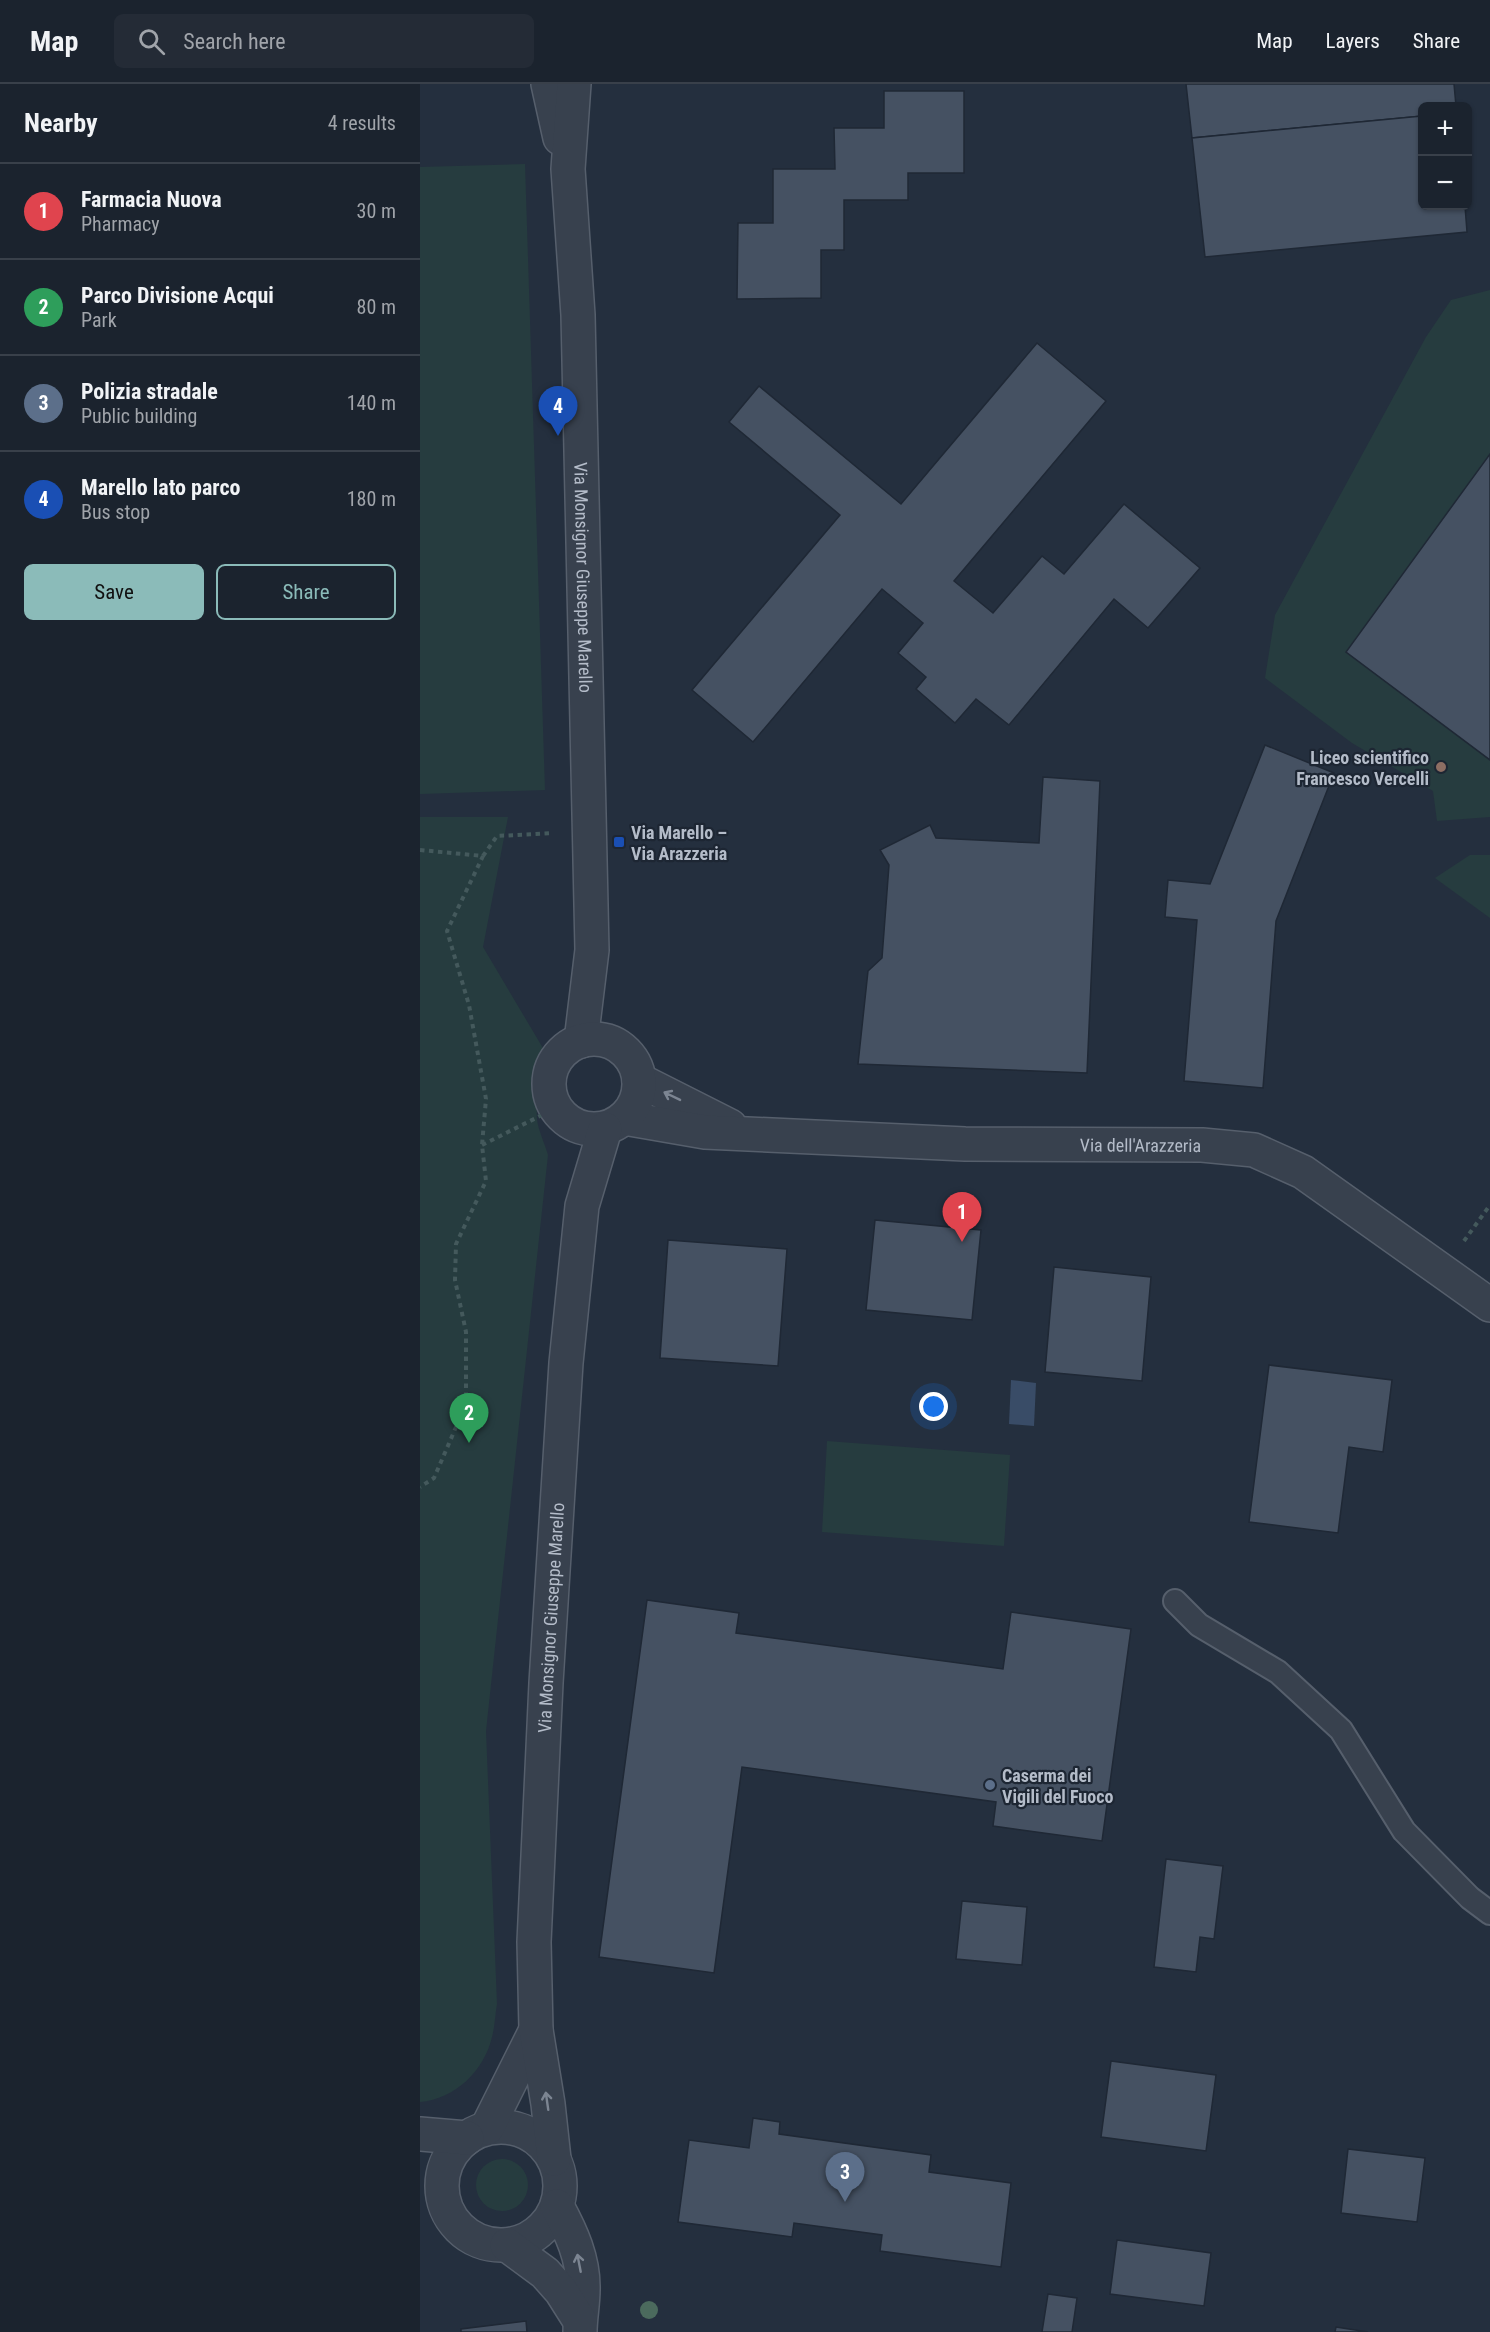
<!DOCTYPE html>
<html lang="en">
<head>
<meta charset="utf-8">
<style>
	body { margin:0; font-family:"Roboto Condensed",sans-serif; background:#242b36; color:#f1f3f6 }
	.controls { position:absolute; right:18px; top:18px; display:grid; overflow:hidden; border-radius:9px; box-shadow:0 2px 4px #0004 }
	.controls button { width:54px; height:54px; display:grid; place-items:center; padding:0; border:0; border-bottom:2px solid #39404a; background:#1b232e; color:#f1f3f6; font:30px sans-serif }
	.you { position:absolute; left:514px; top:1323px; width:21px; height:21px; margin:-15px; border:4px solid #fff; border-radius:50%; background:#1a73e8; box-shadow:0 0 0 9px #1a73e833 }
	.badge { display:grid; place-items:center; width:39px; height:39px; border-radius:50%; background:#8bbbb9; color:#fff; font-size:20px; font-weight:700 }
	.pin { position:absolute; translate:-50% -50px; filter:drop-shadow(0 2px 3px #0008) }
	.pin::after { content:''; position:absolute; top:32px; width:21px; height:18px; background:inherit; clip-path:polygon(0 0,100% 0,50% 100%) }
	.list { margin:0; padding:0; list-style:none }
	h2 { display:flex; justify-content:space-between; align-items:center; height:78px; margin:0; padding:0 24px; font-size:26px }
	h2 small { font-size:20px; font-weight:400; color:#a0a4aa }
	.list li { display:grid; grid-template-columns:39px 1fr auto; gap:18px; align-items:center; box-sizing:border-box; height:96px; padding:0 24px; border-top:2px solid #39404a }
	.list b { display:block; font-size:22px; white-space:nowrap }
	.list p { margin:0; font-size:20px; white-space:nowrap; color:#a0a4aa }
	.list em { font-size:20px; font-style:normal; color:#a0a4aa }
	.actions { display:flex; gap:12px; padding:18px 24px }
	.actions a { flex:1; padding:14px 0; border:2px solid #8bbbb9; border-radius:9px; text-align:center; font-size:21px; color:#8bbbb9 }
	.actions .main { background:#8bbbb9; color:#111 }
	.icon { flex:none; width:33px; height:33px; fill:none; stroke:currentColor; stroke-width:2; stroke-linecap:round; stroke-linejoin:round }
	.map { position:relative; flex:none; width:1070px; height:2248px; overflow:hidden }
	header { display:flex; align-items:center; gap:36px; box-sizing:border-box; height:84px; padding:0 30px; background:#1b232e; border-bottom:2px solid #39404a }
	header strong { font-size:28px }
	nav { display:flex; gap:33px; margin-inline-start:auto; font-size:21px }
	.search { width:420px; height:54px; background:#242b36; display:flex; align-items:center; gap:15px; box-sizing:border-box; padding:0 21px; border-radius:9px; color:#a0a4aa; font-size:22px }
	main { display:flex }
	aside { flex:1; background:#1b232e }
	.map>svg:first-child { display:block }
	.green { fill:#263c3f }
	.water { fill:#394c67 }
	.building { fill:#455162; stroke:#1f2835; stroke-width:1.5 }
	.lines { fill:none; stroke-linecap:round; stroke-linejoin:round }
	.service-casing { stroke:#565f6c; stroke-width:26 }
	.minor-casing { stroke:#565f6c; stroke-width:36 }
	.tertiary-casing { stroke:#565f6c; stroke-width:36 }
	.path { stroke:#44595c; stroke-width:4; stroke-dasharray:4.5 4.5; stroke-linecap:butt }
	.service { stroke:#38414e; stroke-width:22 }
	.minor { stroke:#38414e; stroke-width:33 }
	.tertiary { stroke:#38414e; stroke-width:33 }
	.tree { fill:#4b6a5d }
	.oneway { stroke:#7c8592 }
	.education-dot { fill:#8d6e63; stroke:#1d2633; stroke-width:2 }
	.transit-dot { fill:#1a4fb4; stroke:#1d2633; stroke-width:2 }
	.service-dot { fill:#5c6f8a; stroke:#1d2633; stroke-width:2 }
	.labels { text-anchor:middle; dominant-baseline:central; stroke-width:4.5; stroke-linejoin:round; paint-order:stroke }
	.street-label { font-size:18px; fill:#b4bcc9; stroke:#1d2633 }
	.poi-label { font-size:18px; font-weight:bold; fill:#b4bcc9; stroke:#1d2633; text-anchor:start }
</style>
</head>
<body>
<header>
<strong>Map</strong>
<div class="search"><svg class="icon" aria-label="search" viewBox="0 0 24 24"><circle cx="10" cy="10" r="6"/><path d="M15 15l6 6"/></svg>Search here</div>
<nav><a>Map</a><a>Layers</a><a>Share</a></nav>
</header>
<main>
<aside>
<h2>Nearby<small>4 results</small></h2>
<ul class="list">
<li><span class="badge" style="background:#e0444e">1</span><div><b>Farmacia Nuova</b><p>Pharmacy</p></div><em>30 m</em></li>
<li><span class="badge" style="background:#2e9e5b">2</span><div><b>Parco Divisione Acqui</b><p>Park</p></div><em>80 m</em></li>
<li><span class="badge" style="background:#5c6f8a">3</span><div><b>Polizia stradale</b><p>Public building</p></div><em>140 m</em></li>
<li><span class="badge" style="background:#1a4fb4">4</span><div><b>Marello lato parco</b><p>Bus stop</p></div><em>180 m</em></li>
</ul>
<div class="actions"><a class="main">Save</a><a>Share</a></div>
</aside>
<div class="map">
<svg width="1070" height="2248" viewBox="0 0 1070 2248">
	<rect width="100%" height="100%" fill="#242f3e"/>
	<g class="green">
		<polygon points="105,80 125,706 0,710 0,83"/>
		<polygon points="1070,206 1070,733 1017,737 1013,707 932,659 845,594 855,531 1006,253 1031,216"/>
		<path d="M0 733H88L63 863 133 981C124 998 115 1015 117 1035 118 1046 125 1060 128 1071L66 1647 77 1920C75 1931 75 1942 72 1953 64 1987 35 2015 0 2018Z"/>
		<polygon points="1050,771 1070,771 1070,834 1015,794"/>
		<polygon points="407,1357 590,1371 584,1462 402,1448"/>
		<circle cx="82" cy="2101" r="26"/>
	</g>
	<polygon class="water" points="591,1296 616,1299 614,1342 589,1340"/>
	<g class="building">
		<polygon points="766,0 1034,0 1036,22 1002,22 1002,32 772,54"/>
		<polygon points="464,7 544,7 544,89 488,89 488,116 424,116 424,166 401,166 401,214 317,215 318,139 353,139 353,85 415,85 414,44 464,44"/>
		<polygon points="1002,32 1002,122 1045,122 1047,148 785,173 772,54"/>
		<polygon points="617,259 686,317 534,497 573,529 622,472 644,490 704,420 780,484 728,544 694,515 589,641 556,615 535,639 496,605 506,593 478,569 503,539 462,505 333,658 272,606 420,431 309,338 339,302 481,420"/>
		<polygon points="1070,370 1070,676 926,568"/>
		<polygon points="845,661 914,689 856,837 843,1004 764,997 777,836 745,833 748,796 790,800"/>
		<polygon points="623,693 680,697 667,989 438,980 448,887 462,874 469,781 460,766 510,741 516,754 619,759"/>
		<polygon points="455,1136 561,1146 552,1236 446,1226"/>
		<polygon points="248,1156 367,1165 358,1282 240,1274"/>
		<polygon points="634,1183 731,1193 722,1297 625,1288"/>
		<polygon points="849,1281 972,1296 963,1368 929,1363 918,1449 829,1438"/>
		<polygon points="227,1516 319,1529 316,1549 583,1585 591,1528 711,1545 682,1757 573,1742 576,1718 322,1683 294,1889 179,1873"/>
		<polygon points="746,1775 803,1782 794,1855 780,1853 776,1888 734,1883"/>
		<polygon points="542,1817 607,1823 602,1881 536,1875"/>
		<polygon points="691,1977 796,1991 786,2067 681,2053"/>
		<polygon points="333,2034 360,2038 359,2050 511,2071 509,2088 591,2099 581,2183 460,2167 462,2151 374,2139 372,2153 258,2138 269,2056 329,2064"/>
		<polygon points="928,2065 1005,2074 997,2138 921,2129"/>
		<polygon points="697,2156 791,2169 784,2222 690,2210"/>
		<polygon points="628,2210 657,2214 652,2248 622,2248"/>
		<polygon points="106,2237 107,2248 41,2248 41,2245"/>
		<polygon points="916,2243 948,2248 915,2248"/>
	</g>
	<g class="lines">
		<defs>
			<polyline id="service" points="755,1517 779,1541 858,1588 921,1646 984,1747 1050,1814 1070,1829"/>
			<g id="minor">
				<polyline points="219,996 310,1042"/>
				<path id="s1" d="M204 1034 285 1048 545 1060 782 1061 834 1066 883 1088 1070 1221"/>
			</g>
			<g id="tertiary">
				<polyline points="128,0 140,54"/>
				<path id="s2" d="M154 0 148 85 158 231 172 866 161 957"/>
				<circle cx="174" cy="1000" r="45"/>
				<circle cx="81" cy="2102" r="59"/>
				<polyline points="67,2044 116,1946"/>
				<polyline points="0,2050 47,2054"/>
				<path id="s3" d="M134 2075 128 2020 116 1946 114 1858 126 1599 146 1279 162 1122 185 1045"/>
				<path d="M137 2122C151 2148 164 2175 163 2206 163 2220 160 2234 160 2248"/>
				<polyline points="87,2161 125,2189 141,2207 160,2237"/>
			</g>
		</defs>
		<use href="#service" class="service-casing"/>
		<use href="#minor" class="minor-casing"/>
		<use href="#tertiary" class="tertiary-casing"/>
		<g class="path">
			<polyline points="0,766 63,772 27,847 49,921 66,1015 62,1061 66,1097 36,1160 35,1196 46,1248 46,1320 14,1394 0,1403"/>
			<polyline points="63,772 77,752 133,749"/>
			<polyline points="62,1061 136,1024"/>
			<polyline points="1044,1157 1070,1121"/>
		</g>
		<use href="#service" class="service"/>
		<use href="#minor" class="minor"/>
		<use href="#tertiary" class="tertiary"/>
	</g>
	<circle class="tree" cx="229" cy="2226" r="9"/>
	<defs><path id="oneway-shaft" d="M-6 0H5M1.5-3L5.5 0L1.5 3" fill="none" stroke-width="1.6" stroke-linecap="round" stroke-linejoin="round" transform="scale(1.5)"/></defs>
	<g class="oneway">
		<use href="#oneway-shaft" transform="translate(252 1012) rotate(-154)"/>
		<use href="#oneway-shaft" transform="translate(127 2017) rotate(-98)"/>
		<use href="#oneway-shaft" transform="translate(159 2179) rotate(-101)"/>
	</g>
	<circle class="education-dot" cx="1021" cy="683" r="6"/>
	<rect class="transit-dot" x="193" y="752" width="12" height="12" rx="3"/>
	<circle class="service-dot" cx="570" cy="1701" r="6"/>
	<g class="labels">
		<g class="street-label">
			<text stroke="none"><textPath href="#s2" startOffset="494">Via Monsignor Giuseppe Marello</textPath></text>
			<text stroke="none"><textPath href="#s1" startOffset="518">Via dell'Arazzeria</textPath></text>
			<text stroke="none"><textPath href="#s3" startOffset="543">Via Monsignor Giuseppe Marello</textPath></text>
		</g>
		<g class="poi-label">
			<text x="1009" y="673" text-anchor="end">Liceo scientifico<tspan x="1009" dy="21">Francesco Vercelli</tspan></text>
			<text x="211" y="748">Via Marello –<tspan x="211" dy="21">Via Arazzeria</tspan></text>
			<text x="582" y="1691">Caserma dei<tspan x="582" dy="21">Vigili del Fuoco</tspan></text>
		</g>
	</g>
</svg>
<div class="controls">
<button>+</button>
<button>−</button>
</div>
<div class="you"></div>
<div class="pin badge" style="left:542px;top:1158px;background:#e0444e">1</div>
<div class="pin badge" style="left:49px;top:1359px;background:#2e9e5b">2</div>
<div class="pin badge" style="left:425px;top:2118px;background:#5c6f8a">3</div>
<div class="pin badge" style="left:138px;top:352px;background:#1a4fb4">4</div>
</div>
</main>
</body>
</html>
